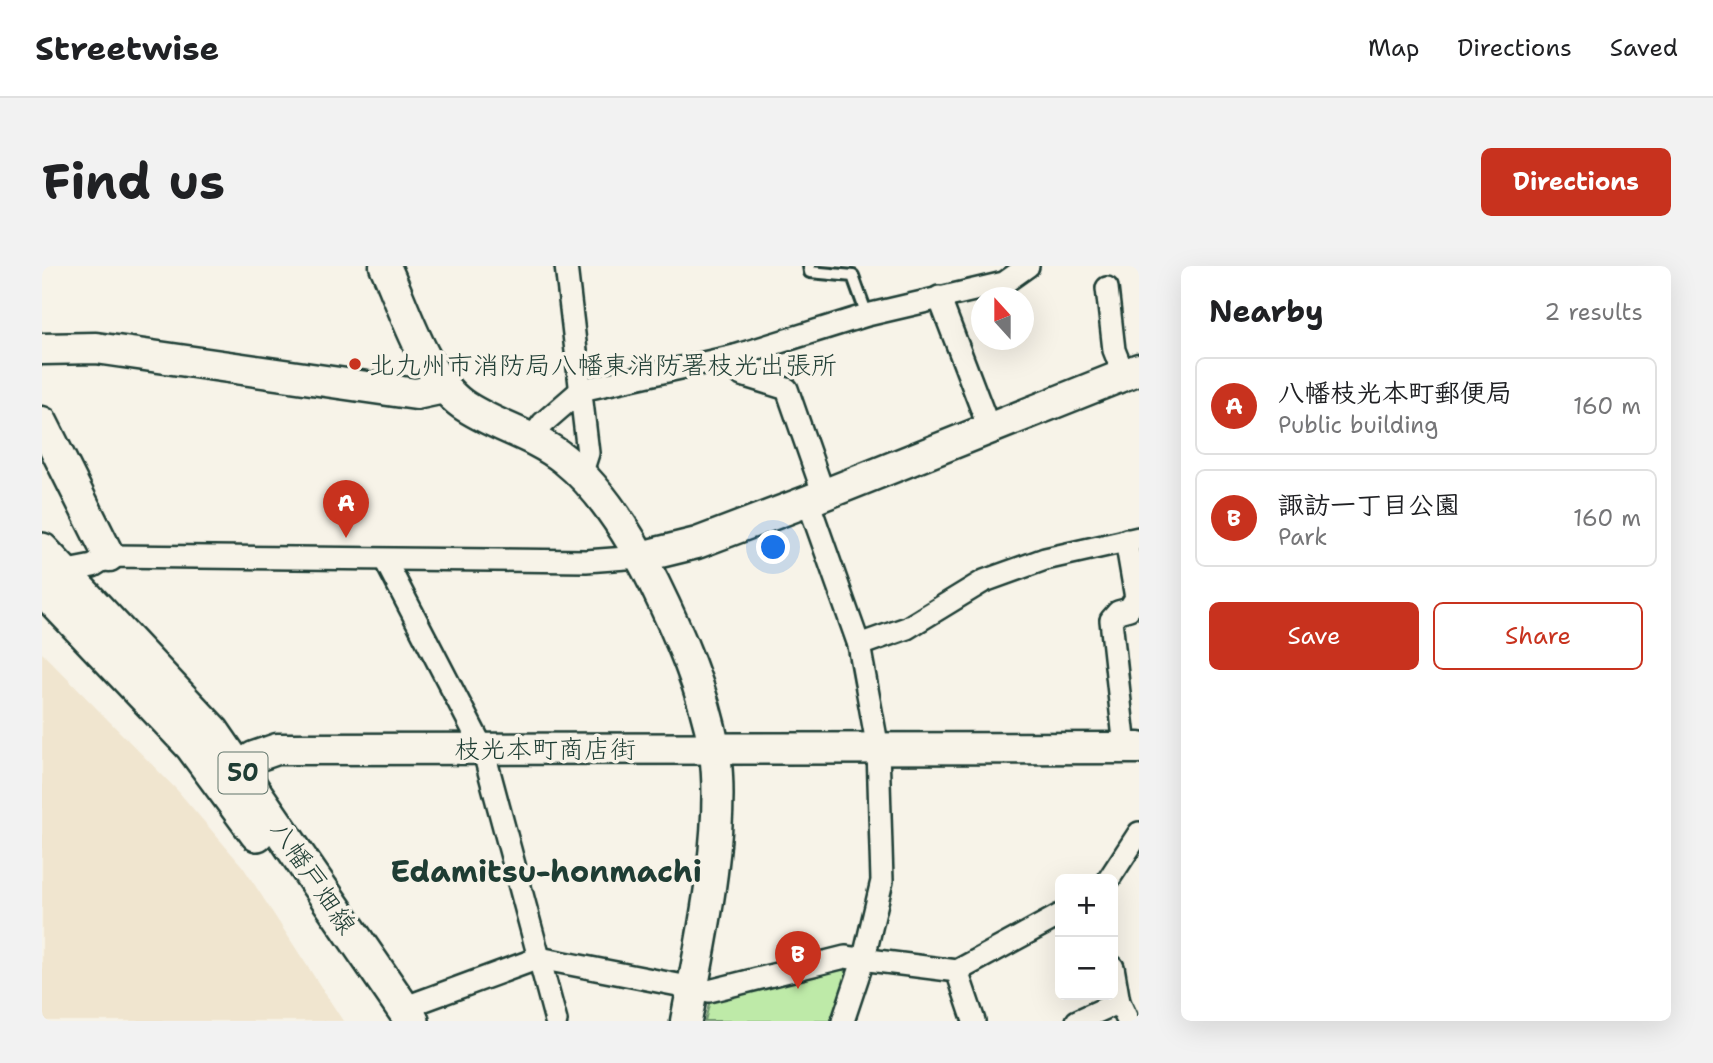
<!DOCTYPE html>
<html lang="en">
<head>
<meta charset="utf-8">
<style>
	body { margin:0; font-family:"Shantell Sans","Klee One",sans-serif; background:#f2f2f2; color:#202124 }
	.controls { position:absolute; right:21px; bottom:21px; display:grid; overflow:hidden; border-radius:10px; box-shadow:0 7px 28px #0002 }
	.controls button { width:63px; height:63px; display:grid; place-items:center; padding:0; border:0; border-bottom:2px solid #e0e0e0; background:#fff; color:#202124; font:35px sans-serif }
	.compass { position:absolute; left:929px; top:21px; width:63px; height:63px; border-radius:50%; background:#fff; box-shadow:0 7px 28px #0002; rotate:339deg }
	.you { position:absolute; left:732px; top:282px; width:24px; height:24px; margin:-18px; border:5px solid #fff; border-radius:50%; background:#1a73e8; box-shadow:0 0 0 10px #1a73e833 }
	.badge { display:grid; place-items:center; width:46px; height:46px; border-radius:50%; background:#c8321e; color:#fff; font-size:23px; font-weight:700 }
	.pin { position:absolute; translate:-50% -58px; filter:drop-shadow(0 2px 4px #0008) }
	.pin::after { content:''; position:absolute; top:37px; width:24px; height:21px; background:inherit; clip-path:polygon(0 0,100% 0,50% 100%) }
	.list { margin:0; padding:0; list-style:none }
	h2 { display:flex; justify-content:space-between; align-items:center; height:91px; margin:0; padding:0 28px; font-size:30px }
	h2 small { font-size:23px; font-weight:400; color:#757577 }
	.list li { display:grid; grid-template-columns:46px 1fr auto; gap:21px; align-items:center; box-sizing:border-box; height:98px; margin:0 14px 14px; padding:0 14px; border:2px solid #e0e0e0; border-radius:10px }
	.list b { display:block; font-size:26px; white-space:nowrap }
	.list p { margin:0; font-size:23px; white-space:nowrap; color:#757577 }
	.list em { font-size:23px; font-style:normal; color:#757577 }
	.actions { display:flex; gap:14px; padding:21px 28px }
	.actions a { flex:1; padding:16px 0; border:2px solid #c8321e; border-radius:10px; text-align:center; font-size:24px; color:#c8321e }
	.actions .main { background:#c8321e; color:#fff }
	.map { position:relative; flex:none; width:1097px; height:755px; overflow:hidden; border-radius:10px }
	header { display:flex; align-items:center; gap:42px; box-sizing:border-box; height:98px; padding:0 35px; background:#fff; border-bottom:2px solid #e0e0e0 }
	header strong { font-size:33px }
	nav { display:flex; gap:38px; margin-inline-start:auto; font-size:24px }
	.intro { display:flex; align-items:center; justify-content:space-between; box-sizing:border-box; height:168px; padding:0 42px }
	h1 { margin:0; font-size:49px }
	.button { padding:18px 32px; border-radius:10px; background:#c8321e; color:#fff; font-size:24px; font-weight:700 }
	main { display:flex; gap:42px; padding:0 42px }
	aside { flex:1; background:#fff; border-radius:10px; box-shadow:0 7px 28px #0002 }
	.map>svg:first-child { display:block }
	.built { fill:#f0e5cf }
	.green { fill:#beeaa8; stroke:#6e946e; stroke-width:2 }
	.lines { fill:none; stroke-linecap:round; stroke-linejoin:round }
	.lane-casing { stroke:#1f3d34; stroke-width:16 }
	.street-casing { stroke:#1f3d34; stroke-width:26 }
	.secondary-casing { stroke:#1f3d34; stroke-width:35 }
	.primary-casing { stroke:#1f3d34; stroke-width:38 }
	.lane { stroke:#f7f3e8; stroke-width:10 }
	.street { stroke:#f7f3e8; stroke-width:21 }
	.secondary { stroke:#f7f3e8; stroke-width:30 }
	.primary { stroke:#f7f3e8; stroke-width:33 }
	.poi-dot { fill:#c8321e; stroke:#f7f3e8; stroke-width:2.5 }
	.labels { text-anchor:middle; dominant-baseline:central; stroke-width:7; stroke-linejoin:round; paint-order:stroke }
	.shield { fill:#f7f3e8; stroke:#60746a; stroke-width:2 }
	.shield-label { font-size:24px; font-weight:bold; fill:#1f3d34 }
	.poi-label { font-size:26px; fill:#1f3d34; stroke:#f7f3e8; text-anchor:start }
	.street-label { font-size:26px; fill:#1f3d34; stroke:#f7f3e8 }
	.quarter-label { font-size:30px; font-weight:bold; fill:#1f3d34; stroke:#f7f3e8 }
</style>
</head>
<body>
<header>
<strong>Streetwise</strong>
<nav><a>Map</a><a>Directions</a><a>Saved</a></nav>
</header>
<div class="intro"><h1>Find us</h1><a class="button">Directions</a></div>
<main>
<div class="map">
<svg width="1097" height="755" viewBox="0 0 1097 755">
	<rect width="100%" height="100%" fill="#f7f3e8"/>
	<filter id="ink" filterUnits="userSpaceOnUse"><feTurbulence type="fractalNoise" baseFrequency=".0143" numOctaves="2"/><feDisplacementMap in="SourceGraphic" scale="14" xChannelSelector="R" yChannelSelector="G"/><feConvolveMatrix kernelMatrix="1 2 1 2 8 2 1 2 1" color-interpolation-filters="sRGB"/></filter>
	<g filter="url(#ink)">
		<polygon class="built" points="0,387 135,524 201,601 301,755 0,755"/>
		<polygon class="green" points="792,701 804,705 807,712 793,755 663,755 668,734"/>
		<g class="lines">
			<defs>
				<polyline id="lane" points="767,0 768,6 811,10 825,49"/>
				<g id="street">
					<polyline points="524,0 546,187 539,209"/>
					<polyline points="1065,22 1072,84 1082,109"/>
					<polyline points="897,31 947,162"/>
					<polyline points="693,90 700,109 745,123 782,229"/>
					<polyline points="490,172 501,157 539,124 693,90 825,49 962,17 986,0"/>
					<polyline points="766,235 817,379 836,483 840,615 822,692 801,755"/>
					<polyline points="343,294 441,483 514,755"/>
					<polyline points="20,306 51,300 67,290 544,295 598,291"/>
					<polyline points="817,379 865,362 942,315 1003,293 1097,272"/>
					<polyline points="1083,482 1069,354 1076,346 1087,343 1094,332 1084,274"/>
					<polyline points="1067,613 1097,567"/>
					<polyline points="1071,701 1077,736 1086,755"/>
					<polyline points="915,705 932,755"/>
					<polyline points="361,742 497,692 667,725 803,691 915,705 1018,649"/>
					<polyline points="1035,755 1077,736"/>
				</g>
				<g id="secondary">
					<path d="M343 0C362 41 383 112 420 138 451 160 491 168 522 193 561 224 590 273 612 317 637 368 662 425 672 481 685 558 659 678 644 755"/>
					<polyline points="0,83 54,82 374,128 402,122"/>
					<polyline points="0,156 67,290"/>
					<polyline points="598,291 655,277 766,235 1097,103"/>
					<polyline points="177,513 212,491 235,483 1097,482"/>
				</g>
				<g id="primary">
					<polyline points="0,284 171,466 370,755"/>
					<polyline points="0,322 150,480 215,568"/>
				</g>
			</defs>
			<use href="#lane" class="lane-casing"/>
			<use href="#street" class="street-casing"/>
			<use href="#secondary" class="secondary-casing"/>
			<use href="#primary" class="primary-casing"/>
			<use href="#lane" class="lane"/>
			<use href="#street" class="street"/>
			<use href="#secondary" class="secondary"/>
			<use href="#primary" class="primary"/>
		</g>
	</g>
	<circle class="poi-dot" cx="313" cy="98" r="7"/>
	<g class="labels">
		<rect class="shield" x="176.5" y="486.5" width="49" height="41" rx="5"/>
		<g class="shield-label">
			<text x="201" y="507">50</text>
		</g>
		<g class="poi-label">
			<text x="327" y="98">北九州市消防局八幡東消防署枝光出張所</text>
		</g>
		<g class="street-label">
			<text x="503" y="482">枝光本町商店街</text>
			<text transform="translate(272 611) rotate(56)">八幡戸畑線</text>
		</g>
		<g class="quarter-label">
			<text x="504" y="605">Edamitsu-honmachi</text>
		</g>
	</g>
</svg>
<div class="controls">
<button>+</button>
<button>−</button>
</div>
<svg class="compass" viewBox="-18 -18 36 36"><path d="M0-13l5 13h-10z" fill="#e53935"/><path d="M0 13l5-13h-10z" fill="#757577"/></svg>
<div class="you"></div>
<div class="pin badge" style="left:304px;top:272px">A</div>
<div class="pin badge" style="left:756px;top:723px">B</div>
</div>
<aside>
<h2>Nearby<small>2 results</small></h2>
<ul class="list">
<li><span class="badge">A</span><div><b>八幡枝光本町郵便局</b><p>Public building</p></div><em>160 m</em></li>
<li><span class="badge">B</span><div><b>諏訪一丁目公園</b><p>Park</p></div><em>160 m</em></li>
</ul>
<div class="actions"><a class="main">Save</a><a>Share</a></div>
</aside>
</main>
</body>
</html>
